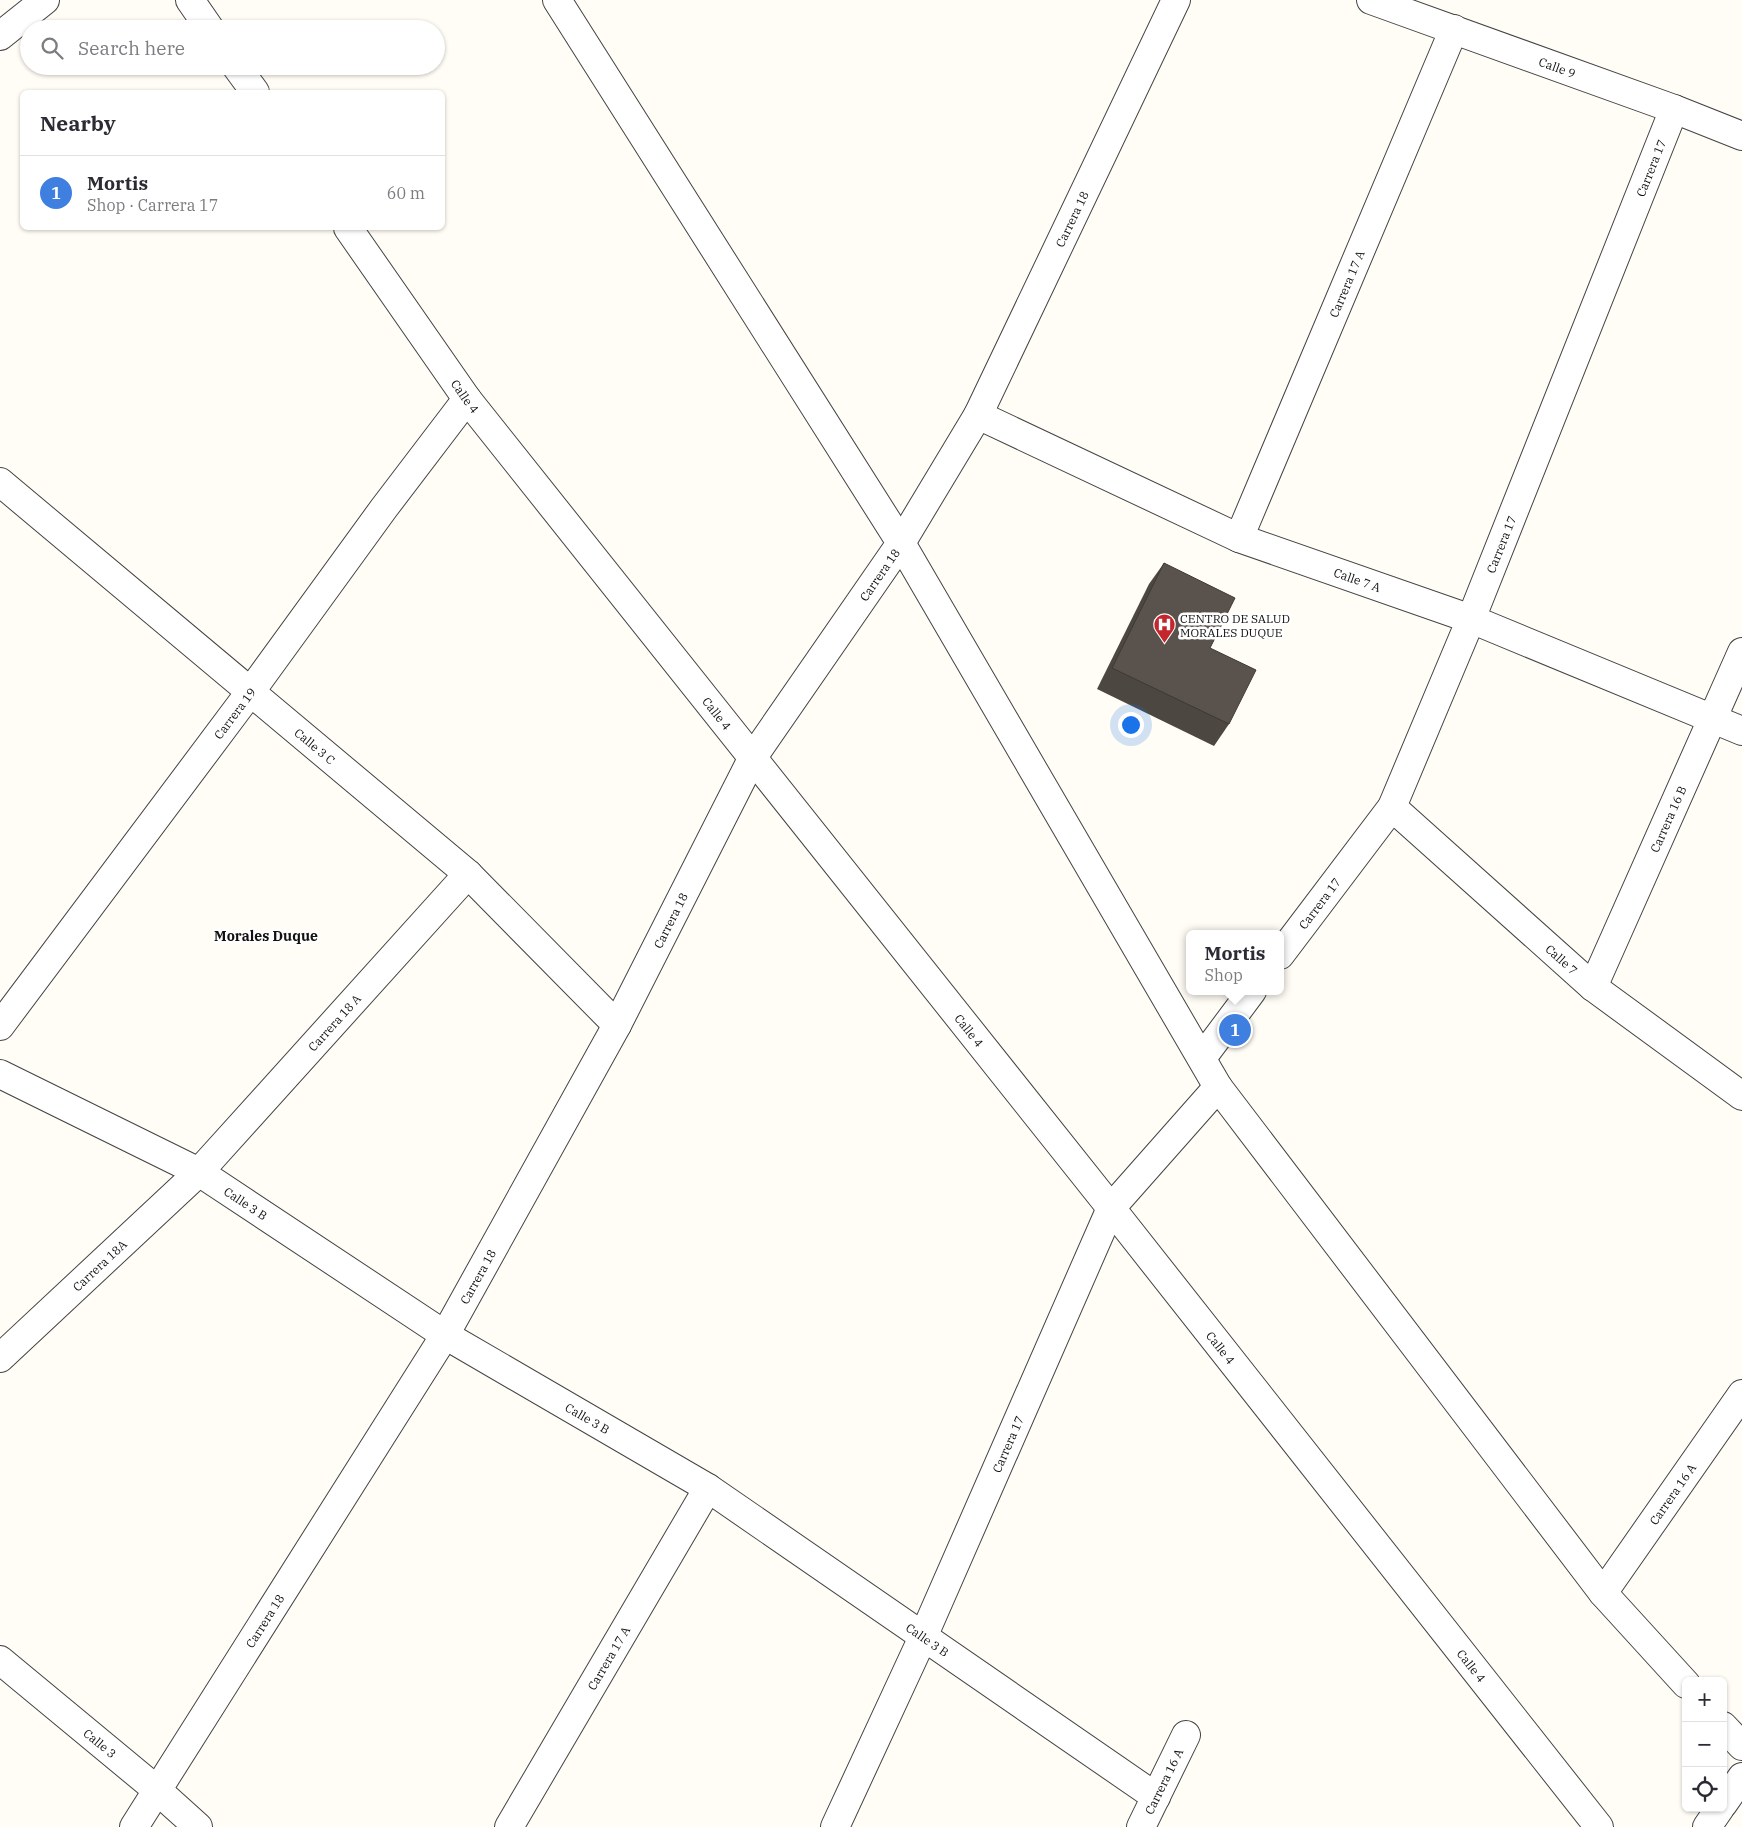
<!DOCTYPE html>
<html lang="en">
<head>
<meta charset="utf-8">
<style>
	body { margin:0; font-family:"IBM Plex Serif",serif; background:#f2f2f3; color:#2b2b33 }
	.controls { position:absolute; right:15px; bottom:15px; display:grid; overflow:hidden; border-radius:8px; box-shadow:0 1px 4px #0004 }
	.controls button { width:45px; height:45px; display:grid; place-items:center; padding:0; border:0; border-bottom:1px solid #e1e1e2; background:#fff; color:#2b2b33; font:25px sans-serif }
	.you { position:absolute; left:1130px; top:724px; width:18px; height:18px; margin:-12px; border:4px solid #fff; border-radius:50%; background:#1a73e8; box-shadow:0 0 0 8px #1a73e833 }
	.badge { display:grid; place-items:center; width:32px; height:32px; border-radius:50%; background:#d93025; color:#fff; font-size:16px; font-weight:700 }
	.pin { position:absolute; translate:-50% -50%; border:2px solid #fff; box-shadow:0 1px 5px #0006 }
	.popup { position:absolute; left:1186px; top:930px; width:98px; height:65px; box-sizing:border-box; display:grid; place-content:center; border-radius:8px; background:#fff; filter:drop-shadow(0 1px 4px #0005); font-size:16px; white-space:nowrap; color:#7c7c81 }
	.popup b { font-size:19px; color:#2b2b33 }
	.popup::after { content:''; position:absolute; left:50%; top:100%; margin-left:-10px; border:10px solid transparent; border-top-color:#fff }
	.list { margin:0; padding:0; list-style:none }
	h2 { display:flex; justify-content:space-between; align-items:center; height:65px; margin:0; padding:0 20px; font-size:21px }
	h2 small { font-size:16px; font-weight:400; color:#7c7c81 }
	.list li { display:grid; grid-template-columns:32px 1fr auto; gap:15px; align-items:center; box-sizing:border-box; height:75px; padding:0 20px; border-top:1px solid #e1e1e2 }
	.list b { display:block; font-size:19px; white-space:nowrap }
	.list p { margin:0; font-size:16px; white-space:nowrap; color:#7c7c81 }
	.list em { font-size:16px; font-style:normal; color:#7c7c81 }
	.icon { flex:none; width:28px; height:28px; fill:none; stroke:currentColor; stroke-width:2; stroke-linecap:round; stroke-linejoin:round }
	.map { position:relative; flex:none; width:1742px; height:1827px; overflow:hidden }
	.search { position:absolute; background:#fff; box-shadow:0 1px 4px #0004; left:20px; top:20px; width:425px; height:55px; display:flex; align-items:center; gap:12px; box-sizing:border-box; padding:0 18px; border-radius:28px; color:#7c7c81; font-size:19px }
	.panel { position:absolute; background:#fff; box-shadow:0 1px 4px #0004; left:20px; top:90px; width:425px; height:140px; border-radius:8px }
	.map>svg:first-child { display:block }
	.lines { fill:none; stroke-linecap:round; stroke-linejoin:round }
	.minor-casing { stroke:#444; stroke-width:30 }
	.minor { stroke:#fff; stroke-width:28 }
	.wall { fill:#4d4742 }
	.building { fill:#5a524d; stroke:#3f3936 }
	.labels { text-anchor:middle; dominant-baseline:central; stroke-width:5; stroke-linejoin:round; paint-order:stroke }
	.street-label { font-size:12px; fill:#111; stroke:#fff }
	.poi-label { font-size:12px; fill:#111; stroke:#fff; text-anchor:start }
	.neighbourhood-label { font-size:14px; font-weight:bold; fill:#111; stroke:#fff }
</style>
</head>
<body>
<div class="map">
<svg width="1742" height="1827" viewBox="0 0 1742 1827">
	<rect width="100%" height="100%" fill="#fffdf5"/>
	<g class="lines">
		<defs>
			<g id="minor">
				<polyline points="190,0 210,29"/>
				<polyline points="557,0 901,543 1218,1087 1603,1593 1686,1684"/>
				<path id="s1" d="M1371 0 1674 109 1742 136"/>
				<polyline points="0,36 45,0"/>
				<polyline points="236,66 255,92"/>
				<path id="s2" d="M348 228 467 399 1111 1208 1599 1827"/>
				<path id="s3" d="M978 415 1239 538 1471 619 1742 731"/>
				<path id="s4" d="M0 482 468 874 617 1025"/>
				<path id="s5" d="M1239 538 1454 29"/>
				<path id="s6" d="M1392 807 1593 987 1742 1096"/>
				<path id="s7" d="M1280 955 1392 807 1471 619 1674 109"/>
				<path id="s8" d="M1593 987 1742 652"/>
				<path id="s9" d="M0 1026 251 691 384 508 467 399"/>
				<polyline points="1202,1058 1252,991"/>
				<path id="s10" d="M0 1074 199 1172 445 1335 708 1488 1156 1797"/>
				<path id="s11" d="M0 1358 199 1172 468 874"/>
				<path id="s12" d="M1603 1593 1742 1394"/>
				<path id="s13" d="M0 1660 157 1790 198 1827"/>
				<polyline points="1723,1726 1742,1746"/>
				<polyline points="1723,1804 1742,1777"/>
				<path id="s14" d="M134 1827 445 1335 617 1025 753 757 901 543 978 415 1176 0"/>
				<path id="s15" d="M509 1827 708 1488"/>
				<path id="s16" d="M835 1827 923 1637 1111 1208 1218 1087"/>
				<path id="s17" d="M1141 1827 1186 1735"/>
				<polyline points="1707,1827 1720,1808"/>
			</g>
		</defs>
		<use href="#minor" class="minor-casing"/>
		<use href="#minor" class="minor"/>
	</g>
	<polygon class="wall" points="1164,563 1210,648 1229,724 1214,746 1097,689 1149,584"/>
	<polygon class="building" points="1164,563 1235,598 1210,648 1256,670 1229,724 1112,668"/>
	<defs>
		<symbol id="hospital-pin" viewBox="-11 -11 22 30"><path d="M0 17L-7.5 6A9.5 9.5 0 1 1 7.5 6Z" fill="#c4262e" stroke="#fff"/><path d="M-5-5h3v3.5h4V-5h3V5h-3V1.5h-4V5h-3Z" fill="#fff"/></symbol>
	</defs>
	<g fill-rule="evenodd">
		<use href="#hospital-pin" x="1152" y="612" width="25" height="34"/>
	</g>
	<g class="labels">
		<g class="street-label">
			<text stroke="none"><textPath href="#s1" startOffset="198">Calle 9</textPath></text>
			<text stroke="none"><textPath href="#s7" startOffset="875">Carrera 17</textPath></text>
			<text stroke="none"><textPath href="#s14" startOffset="1864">Carrera 18</textPath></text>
			<text stroke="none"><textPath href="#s5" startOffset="276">Carrera 17 A</textPath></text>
			<text stroke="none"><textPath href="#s2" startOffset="205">Calle 4</textPath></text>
			<text stroke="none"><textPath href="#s7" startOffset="470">Carrera 17</textPath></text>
			<text stroke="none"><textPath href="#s14" startOffset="1459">Carrera 18</textPath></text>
			<text stroke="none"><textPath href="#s3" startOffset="414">Calle 7 A</textPath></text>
			<text stroke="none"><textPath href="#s9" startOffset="391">Carrera 19</textPath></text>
			<text stroke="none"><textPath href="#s2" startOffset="610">Calle 4</textPath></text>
			<text stroke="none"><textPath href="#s4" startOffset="411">Calle 3 C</textPath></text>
			<text stroke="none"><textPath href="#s8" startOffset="184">Carrera 16 B</textPath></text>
			<text stroke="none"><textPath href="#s7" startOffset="65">Carrera 17</textPath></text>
			<text stroke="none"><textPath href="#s14" startOffset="1054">Carrera 18</textPath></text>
			<text stroke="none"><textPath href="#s6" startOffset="228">Calle 7</textPath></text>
			<text stroke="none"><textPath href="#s11" startOffset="474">Carrera 18 A</textPath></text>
			<text stroke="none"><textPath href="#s2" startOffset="1015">Calle 4</textPath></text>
			<text stroke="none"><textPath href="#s10" startOffset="278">Calle 3 B</textPath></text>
			<text stroke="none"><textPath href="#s11" startOffset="136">Carrera 18A</textPath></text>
			<text stroke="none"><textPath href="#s14" startOffset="649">Carrera 18</textPath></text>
			<text stroke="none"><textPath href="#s2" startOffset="1420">Calle 4</textPath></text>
			<text stroke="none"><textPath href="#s10" startOffset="682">Calle 3 B</textPath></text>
			<text stroke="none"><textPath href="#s16" startOffset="420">Carrera 17</textPath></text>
			<text stroke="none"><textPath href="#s12" startOffset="121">Carrera 16 A</textPath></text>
			<text stroke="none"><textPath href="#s14" startOffset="244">Carrera 18</textPath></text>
			<text stroke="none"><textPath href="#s10" startOffset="1088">Calle 3 B</textPath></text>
			<text stroke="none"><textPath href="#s15" startOffset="196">Carrera 17 A</textPath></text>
			<text stroke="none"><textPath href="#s2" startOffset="1825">Calle 4</textPath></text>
			<text stroke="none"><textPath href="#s13" startOffset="130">Calle 3</textPath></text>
			<text stroke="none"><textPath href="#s17" startOffset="51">Carrera 16 A</textPath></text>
		</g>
		<g class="poi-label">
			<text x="1180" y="618">CENTRO DE SALUD<tspan x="1180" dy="14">MORALES DUQUE</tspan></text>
		</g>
		<g class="neighbourhood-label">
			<text x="266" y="936">Morales Duque</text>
		</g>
	</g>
</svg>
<div class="controls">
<button>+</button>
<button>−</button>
<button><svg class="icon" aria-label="locate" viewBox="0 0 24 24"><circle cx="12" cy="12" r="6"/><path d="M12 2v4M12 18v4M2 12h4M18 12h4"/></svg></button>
</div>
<div class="you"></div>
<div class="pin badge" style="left:1235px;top:1030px;background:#3f7fe0">1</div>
<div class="popup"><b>Mortis</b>Shop</div>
<div class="search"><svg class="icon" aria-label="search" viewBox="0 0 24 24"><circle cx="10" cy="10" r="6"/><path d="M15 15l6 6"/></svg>Search here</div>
<section class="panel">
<h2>Nearby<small></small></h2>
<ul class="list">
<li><span class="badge" style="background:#3f7fe0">1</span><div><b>Mortis</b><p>Shop · Carrera 17</p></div><em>60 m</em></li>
</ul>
</section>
</div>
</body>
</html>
